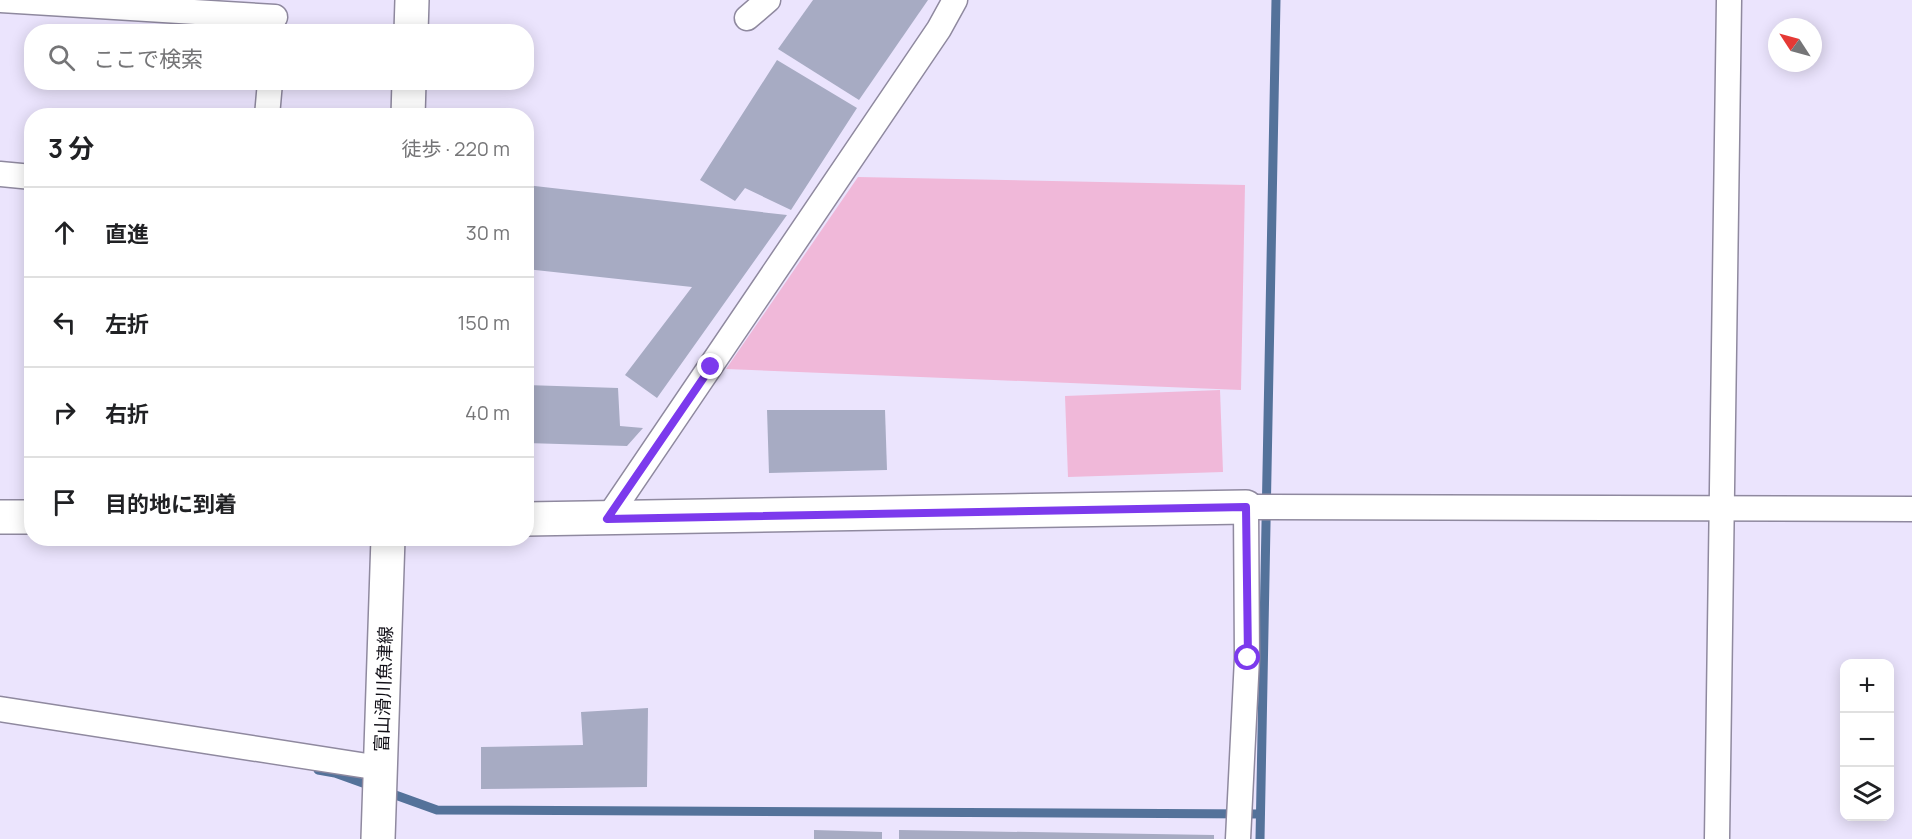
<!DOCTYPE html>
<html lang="ja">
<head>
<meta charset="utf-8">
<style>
	body { margin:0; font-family:Manrope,"Noto Sans JP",sans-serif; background:#f2f2f2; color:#202124 }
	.controls { position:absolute; right:18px; bottom:18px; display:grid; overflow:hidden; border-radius:12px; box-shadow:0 3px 15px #0003 }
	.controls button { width:54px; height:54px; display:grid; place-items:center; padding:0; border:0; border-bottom:2px solid #e0e0e0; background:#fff; color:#202124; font:30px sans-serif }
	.compass { position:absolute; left:1768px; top:18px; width:54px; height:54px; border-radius:50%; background:#fff; box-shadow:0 3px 15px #0003; rotate:306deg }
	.stop { position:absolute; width:18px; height:18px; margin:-14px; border:4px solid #7c3aed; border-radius:50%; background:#fff }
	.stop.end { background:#7c3aed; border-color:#fff; box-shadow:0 2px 6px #0008 }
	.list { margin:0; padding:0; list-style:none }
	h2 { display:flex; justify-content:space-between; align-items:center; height:78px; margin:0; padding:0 24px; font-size:26px }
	h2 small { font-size:20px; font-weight:400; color:#757577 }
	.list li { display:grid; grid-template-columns:39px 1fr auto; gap:18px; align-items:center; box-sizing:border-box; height:90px; padding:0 24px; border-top:2px solid #e0e0e0 }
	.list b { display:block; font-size:22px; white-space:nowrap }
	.list em { font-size:20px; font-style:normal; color:#757577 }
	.icon { flex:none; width:33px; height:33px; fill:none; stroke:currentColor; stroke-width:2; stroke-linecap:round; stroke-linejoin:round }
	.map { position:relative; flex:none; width:1912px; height:839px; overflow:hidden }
	.search { position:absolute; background:#fff; box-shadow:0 3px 15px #0003; left:24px; top:24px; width:510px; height:66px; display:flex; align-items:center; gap:15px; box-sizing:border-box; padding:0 21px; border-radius:24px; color:#757577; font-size:22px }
	.panel { position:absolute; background:#fff; box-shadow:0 3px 15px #0003; left:24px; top:108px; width:510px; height:438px; border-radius:24px }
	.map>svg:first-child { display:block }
	.green { fill:#f0b8d9 }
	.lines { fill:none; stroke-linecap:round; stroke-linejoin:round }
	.stream { stroke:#54729a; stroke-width:9 }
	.building { fill:#a7abc3 }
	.street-casing { stroke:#8f899f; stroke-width:27 }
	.secondary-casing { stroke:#8f899f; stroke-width:36 }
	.street { stroke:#fff; stroke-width:24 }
	.secondary { stroke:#fff; stroke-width:33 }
	.route { stroke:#7c3aed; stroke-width:8 }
	.labels { text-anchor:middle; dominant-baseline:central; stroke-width:4.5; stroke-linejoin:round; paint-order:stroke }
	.street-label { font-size:18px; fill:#121018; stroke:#fff }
</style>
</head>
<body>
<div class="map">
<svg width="1912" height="839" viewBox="0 0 1912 839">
	<rect width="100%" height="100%" fill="#ebe4fd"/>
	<g class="green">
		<polygon points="858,177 1245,185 1241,390 726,369"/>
		<polygon points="1220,390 1223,472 1068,477 1065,396"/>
	</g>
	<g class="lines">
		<g class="stream">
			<polyline points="318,770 335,773 374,787"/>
			<polyline points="387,792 437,810 1260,814"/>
			<polyline points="1260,839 1276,0"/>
		</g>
	</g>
	<g class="building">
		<polygon points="813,0 928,0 859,100 778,49"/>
		<polygon points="777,60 857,108 791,210 745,188 735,201 700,180"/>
		<polygon points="526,185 787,215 657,398 625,375 692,287 526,269"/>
		<polygon points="526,385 618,388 620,426 643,428 627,446 526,443"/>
		<polygon points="767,410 885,410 887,470 769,473"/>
		<polygon points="648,708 647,787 481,789 481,747 583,745 581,712"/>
		<polygon points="814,830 882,832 882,839 814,839"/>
		<polygon points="899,830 1214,835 1214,839 899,839"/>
	</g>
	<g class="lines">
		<defs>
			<g id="street">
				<polyline points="0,0 275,17"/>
				<polyline points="747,18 768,0"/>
				<polyline points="267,116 270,82"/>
				<polyline points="0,174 32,177"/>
				<polyline points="607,519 939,29 955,0"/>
				<polyline points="0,709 380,768"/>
				<polyline points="1238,839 1247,658 1246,507 1912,509"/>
				<polyline points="1717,839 1729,0"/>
			</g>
			<g id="secondary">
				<polyline points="411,32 412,0"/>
				<polyline points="408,116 409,82"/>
				<polyline points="0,517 32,517"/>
				<polyline points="526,519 1246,507"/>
				<polyline points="378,839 388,538"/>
			</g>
		</defs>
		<use href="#street" class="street-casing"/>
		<use href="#secondary" class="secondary-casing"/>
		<use href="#street" class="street"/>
		<use href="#secondary" class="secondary"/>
	</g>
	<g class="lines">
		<polyline class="route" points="711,367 607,519 1246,507 1248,658"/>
	</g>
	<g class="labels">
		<g class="street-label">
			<text transform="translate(383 689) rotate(-88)">富山滑川魚津線</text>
		</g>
	</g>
</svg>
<div class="controls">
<button>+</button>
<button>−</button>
<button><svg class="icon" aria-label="layers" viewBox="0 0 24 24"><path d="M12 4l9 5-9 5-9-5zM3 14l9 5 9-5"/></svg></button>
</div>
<svg class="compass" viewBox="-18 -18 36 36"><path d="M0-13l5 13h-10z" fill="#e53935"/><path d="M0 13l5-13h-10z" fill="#757577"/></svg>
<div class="stop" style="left:1248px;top:658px"></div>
<div class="stop end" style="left:711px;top:367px"></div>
<div class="search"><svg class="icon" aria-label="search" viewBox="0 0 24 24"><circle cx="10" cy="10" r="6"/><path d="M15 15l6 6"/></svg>ここで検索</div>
<section class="panel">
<h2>3 分<small>徒歩 · 220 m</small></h2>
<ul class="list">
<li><svg class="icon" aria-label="ahead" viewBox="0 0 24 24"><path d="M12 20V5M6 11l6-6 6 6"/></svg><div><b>直進</b></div><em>30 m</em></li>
<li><svg class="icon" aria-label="left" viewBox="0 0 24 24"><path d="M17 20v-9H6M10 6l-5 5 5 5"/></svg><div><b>左折</b></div><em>150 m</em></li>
<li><svg class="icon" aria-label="right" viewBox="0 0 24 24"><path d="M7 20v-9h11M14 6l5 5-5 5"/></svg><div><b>右折</b></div><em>40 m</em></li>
<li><svg class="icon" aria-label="arrive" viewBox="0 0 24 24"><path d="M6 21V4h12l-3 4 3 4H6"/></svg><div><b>目的地に到着</b></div></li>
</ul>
</section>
</div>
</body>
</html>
